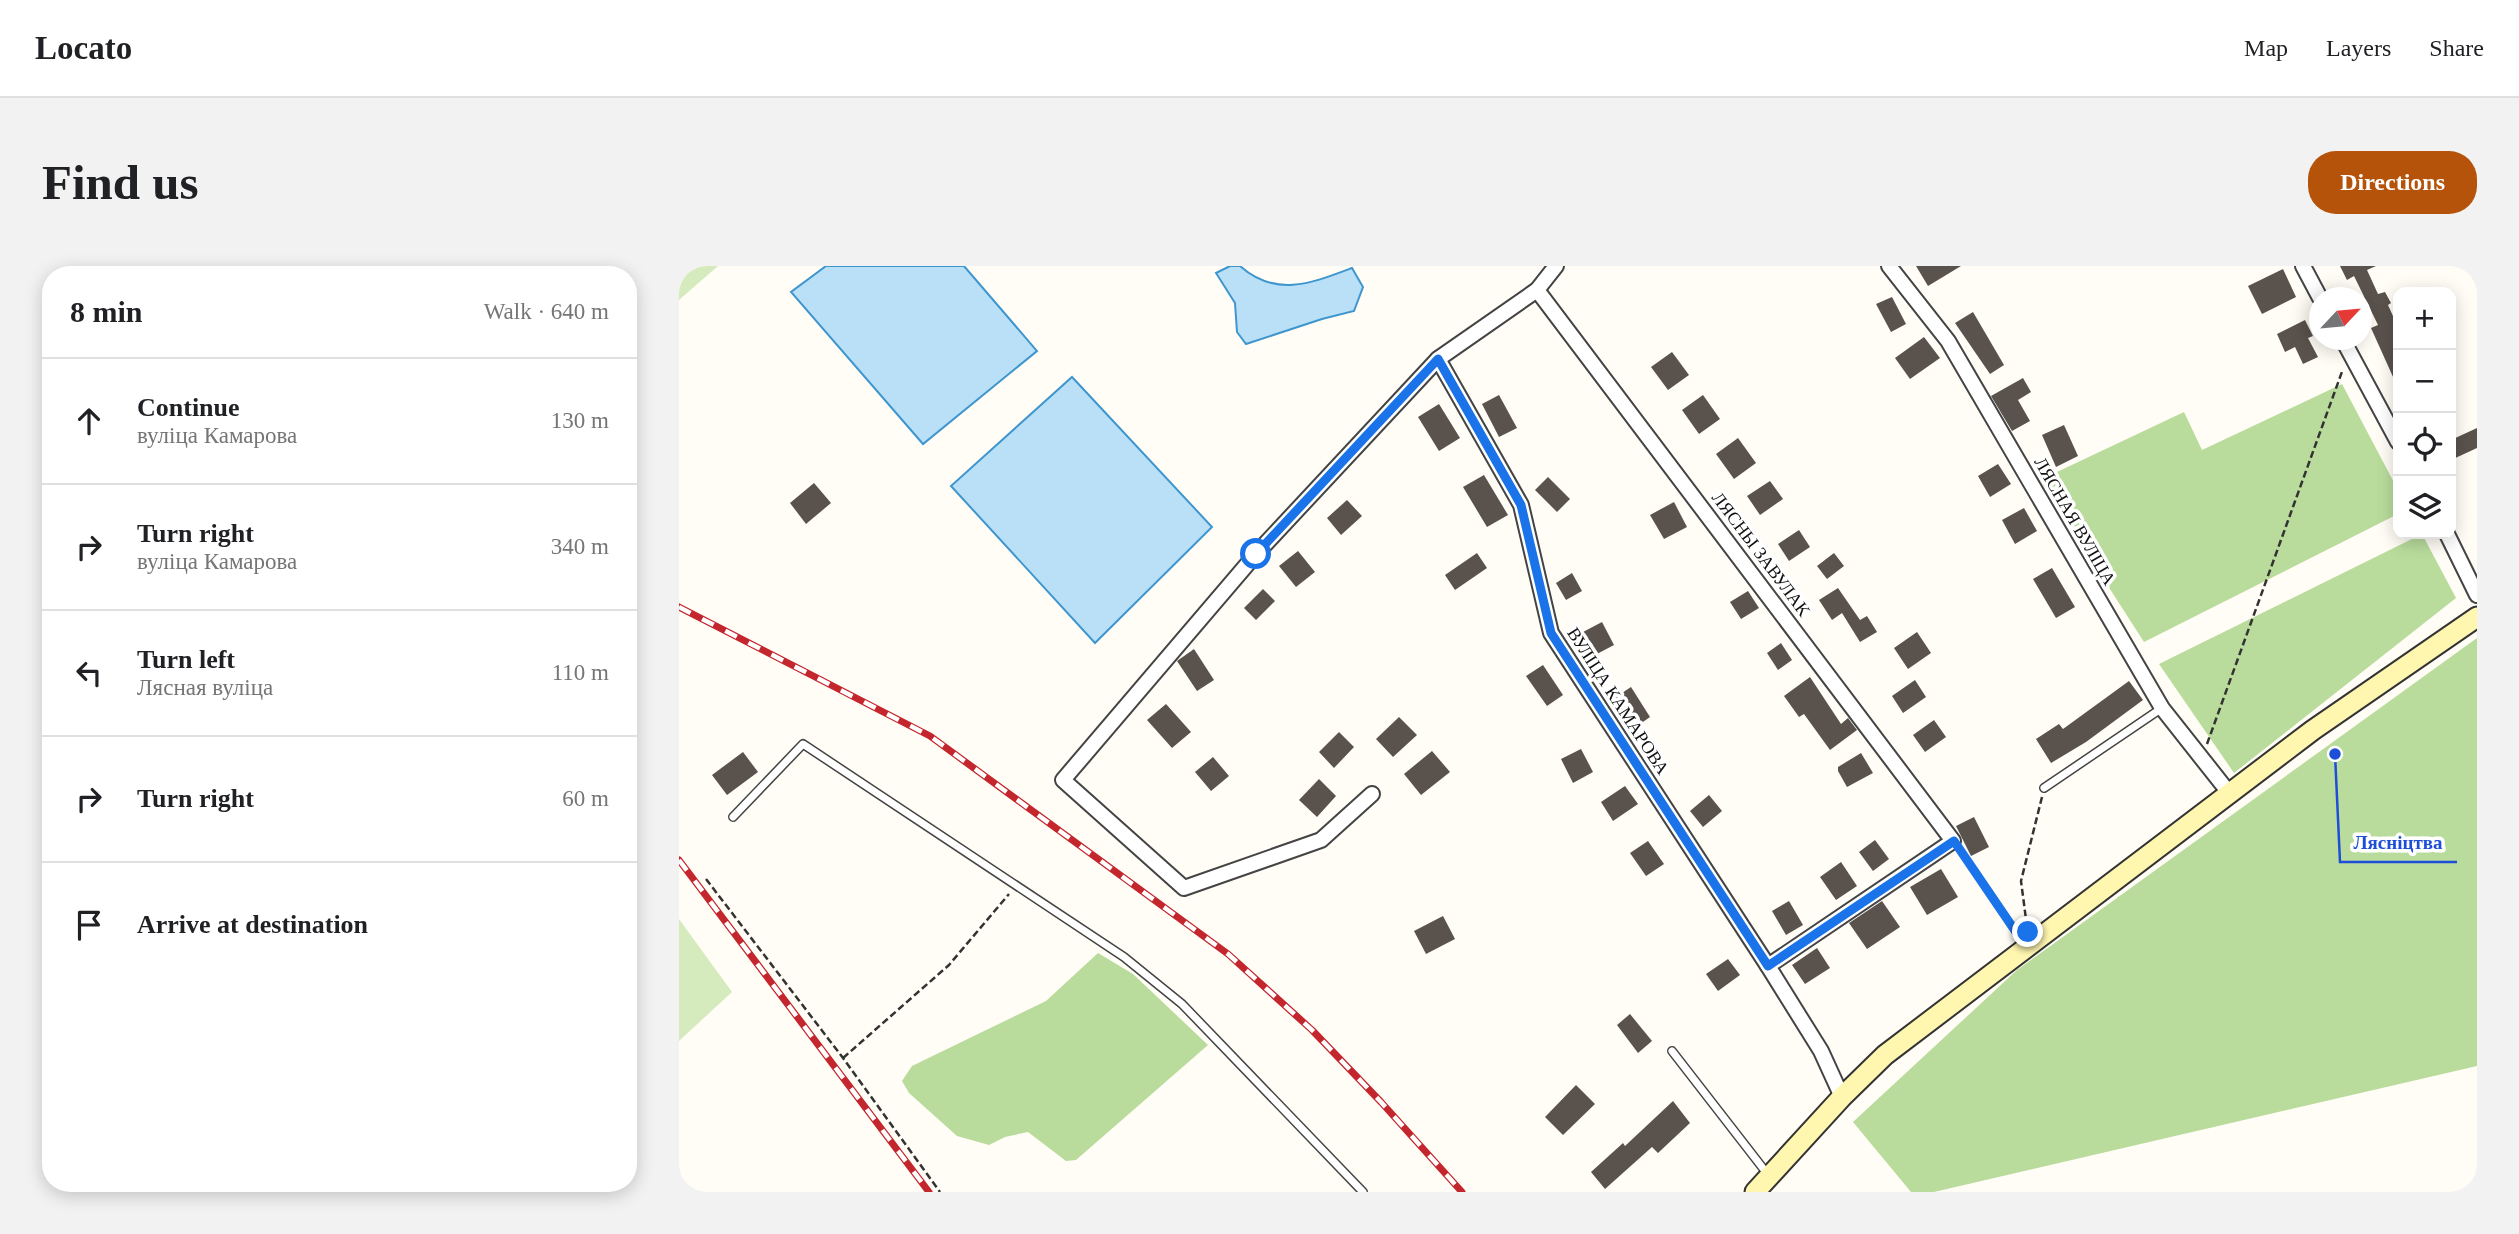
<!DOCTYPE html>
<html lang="en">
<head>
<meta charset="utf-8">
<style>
	body { margin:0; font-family:Georgia,serif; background:#f2f2f2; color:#202124 }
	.controls { position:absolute; right:21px; top:21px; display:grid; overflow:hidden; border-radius:14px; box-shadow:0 4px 18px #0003 }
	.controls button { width:63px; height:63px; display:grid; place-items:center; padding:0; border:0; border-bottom:2px solid #e0e0e0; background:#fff; color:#202124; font:35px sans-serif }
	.compass { position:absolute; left:1630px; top:21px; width:63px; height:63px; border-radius:50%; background:#fff; box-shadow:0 4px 18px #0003; rotate:64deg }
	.stop { position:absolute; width:21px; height:21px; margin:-16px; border:5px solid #1a73e8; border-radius:50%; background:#fff }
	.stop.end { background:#1a73e8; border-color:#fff; box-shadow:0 2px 7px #0008 }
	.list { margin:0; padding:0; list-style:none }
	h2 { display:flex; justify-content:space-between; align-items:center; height:91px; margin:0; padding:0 28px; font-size:30px }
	h2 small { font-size:23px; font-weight:400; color:#757577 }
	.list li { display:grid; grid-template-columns:46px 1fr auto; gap:21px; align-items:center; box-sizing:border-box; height:126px; padding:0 28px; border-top:2px solid #e0e0e0 }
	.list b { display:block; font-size:26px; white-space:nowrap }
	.list p { margin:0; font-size:23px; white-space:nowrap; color:#757577 }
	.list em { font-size:23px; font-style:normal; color:#757577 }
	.icon { flex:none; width:38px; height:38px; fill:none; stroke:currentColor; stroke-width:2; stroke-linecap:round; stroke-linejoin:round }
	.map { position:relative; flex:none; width:1798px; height:926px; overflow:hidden; border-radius:28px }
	header { display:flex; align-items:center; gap:42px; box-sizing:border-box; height:98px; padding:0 35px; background:#fff; border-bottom:2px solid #e0e0e0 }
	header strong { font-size:33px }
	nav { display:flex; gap:38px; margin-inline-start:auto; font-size:24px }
	.intro { display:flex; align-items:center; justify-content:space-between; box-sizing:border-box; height:168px; padding:0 42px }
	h1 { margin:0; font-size:49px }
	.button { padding:18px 32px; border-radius:28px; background:#b45309; color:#fff; font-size:24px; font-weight:700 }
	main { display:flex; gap:42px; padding:0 42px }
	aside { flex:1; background:#fff; border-radius:28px; box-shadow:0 4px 18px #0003 }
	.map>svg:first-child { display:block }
	.green { fill:#d5ebbd }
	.forest { fill:#b9dc9c }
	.water { fill:#b9e0f7; stroke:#3f96cf; stroke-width:2 }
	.building { fill:#5a524d }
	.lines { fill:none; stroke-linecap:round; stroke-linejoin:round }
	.lane-casing { stroke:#444; stroke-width:10 }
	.street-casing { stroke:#444; stroke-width:18 }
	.secondary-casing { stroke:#333; stroke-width:23 }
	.path { stroke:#333; stroke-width:2.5; stroke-dasharray:7 3.5; stroke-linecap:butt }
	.lane { stroke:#fff; stroke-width:7 }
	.street { stroke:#fff; stroke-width:14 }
	.secondary { stroke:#fff6b0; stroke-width:19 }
	.rail-casing { stroke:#c4262e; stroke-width:7 }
	.rail { stroke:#fff; stroke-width:4.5; stroke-dasharray:13; stroke-linecap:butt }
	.route { stroke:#1a73e8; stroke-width:9 }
	.labels { text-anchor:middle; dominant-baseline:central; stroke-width:7; stroke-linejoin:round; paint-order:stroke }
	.street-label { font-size:18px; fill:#111; stroke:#fff }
	.leader { fill:none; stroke:#1d4ed8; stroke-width:2.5 }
	.callout-dot { fill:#1d4ed8; stroke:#fff; stroke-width:2.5 }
	.callout-label { font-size:19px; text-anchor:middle; font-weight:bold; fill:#1d4ed8; stroke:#fff; stroke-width:7; stroke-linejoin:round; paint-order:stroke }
</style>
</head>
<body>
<header>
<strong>Locato</strong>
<nav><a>Map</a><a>Layers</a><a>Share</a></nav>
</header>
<div class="intro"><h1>Find us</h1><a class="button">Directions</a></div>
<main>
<aside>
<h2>8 min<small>Walk · 640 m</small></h2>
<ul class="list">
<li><svg class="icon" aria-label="ahead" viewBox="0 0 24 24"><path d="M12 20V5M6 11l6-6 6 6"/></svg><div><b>Continue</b><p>вуліца Камарова</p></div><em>130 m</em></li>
<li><svg class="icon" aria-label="right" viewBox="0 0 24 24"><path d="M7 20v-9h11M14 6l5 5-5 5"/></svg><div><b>Turn right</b><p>вуліца Камарова</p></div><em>340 m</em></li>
<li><svg class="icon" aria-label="left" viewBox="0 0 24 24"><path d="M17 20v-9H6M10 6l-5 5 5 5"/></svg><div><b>Turn left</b><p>Лясная вуліца</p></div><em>110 m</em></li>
<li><svg class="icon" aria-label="right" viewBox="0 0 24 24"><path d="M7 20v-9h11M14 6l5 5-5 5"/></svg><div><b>Turn right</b></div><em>60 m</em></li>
<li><svg class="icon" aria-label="arrive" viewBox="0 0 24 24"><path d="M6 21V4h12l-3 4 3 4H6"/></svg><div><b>Arrive at destination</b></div></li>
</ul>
</aside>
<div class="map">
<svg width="1798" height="926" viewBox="0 0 1798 926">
	<rect width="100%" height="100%" fill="#fffdf5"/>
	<g class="green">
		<polygon points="0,0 39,0 0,34"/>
		<polygon points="0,653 53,726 0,775"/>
	</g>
	<g class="forest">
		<polygon points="1663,118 1719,224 1719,248 1465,376 1361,214 1505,146 1523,184"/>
		<polygon points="1743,268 1777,332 1555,507 1480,398"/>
		<polygon points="1798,372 1798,800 1255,926 1232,926 1174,856 1338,704"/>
		<polygon points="419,687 454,708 529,779 397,894 387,895 349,866 326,871 310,879 278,870 230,827 223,815 233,800 367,735"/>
	</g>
	<g class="water">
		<polygon points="147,0 285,0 358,85 244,178 112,26"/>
		<path d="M551 0H561C597 32 633 17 673 2L684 21 675 45 643 53 567 78 558 66 556 37 537 7Z"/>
		<polygon points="393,111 533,261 416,377 272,220"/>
	</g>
	<g class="building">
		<polygon points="1237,0 1282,0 1249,20"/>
		<polygon points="1661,0 1697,0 1688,4 1699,28 1706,26 1712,37 1709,39 1719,61 1719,122 1692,62 1699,59 1675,10 1668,14"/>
		<polygon points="1604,3 1617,31 1583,48 1569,20"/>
		<polygon points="1213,31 1227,58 1212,66 1197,38"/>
		<polygon points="1294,46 1325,99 1311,108 1276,57"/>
		<polygon points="1626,54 1634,70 1629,72 1639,91 1624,98 1616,81 1606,86 1598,68"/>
		<polygon points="1245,71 1261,92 1231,113 1216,92"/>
		<polygon points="993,86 1010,109 989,124 972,101"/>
		<polygon points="1344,112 1352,126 1339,134 1351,155 1333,165 1312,130"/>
		<polygon points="820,129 838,162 820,171 803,138"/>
		<polygon points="1024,129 1041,153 1020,168 1003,144"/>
		<polygon points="760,138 781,172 760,185 739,151"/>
		<polygon points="1385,159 1399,190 1377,201 1363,169"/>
		<polygon points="1798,162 1798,182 1772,194 1772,174"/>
		<polygon points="1059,172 1077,197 1055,213 1037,188"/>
		<polygon points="1319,198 1332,218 1311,231 1299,210"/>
		<polygon points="805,209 829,249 808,261 784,221"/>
		<polygon points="869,211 891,233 878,246 856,224"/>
		<polygon points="1091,215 1104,233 1081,249 1068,230"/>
		<polygon points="135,217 152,237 127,258 111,237"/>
		<polygon points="668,234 683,250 662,269 648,252"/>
		<polygon points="995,236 1008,261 985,273 971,249"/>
		<polygon points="1345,242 1358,265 1336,278 1323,254"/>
		<polygon points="1120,264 1131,281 1110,295 1099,278"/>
		<polygon points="619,285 636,306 617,321 600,300"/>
		<polygon points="798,287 808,302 776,324 766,309"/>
		<polygon points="1155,287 1165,300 1148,313 1138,300"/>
		<polygon points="1373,302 1396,341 1377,352 1354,313"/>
		<polygon points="893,307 903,325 887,334 877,317"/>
		<polygon points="1159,322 1181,354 1188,350 1198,366 1181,376 1163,347 1153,354 1140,334"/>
		<polygon points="584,323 596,335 577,354 565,342"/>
		<polygon points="1069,325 1080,342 1062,353 1051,336"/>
		<polygon points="923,356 935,379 916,389 904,366"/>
		<polygon points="1238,366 1252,387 1229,403 1215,382"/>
		<polygon points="1102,377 1113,394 1099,404 1088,387"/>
		<polygon points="515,383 535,414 518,425 498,395"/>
		<polygon points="864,399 884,429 868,440 847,410"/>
		<polygon points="1131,411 1162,458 1169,452 1178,464 1151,484 1125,448 1120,451 1105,430"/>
		<polygon points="1236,414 1247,431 1224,447 1213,430"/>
		<polygon points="1450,415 1464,434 1407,476 1372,497 1357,473 1380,458 1384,463"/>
		<polygon points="952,421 971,451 954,463 934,433"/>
		<polygon points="487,438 512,466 493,482 468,454"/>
		<polygon points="720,451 738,469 714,491 697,473"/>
		<polygon points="1255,454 1267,471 1246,486 1234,469"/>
		<polygon points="660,466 675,481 655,502 640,486"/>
		<polygon points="902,483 914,506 894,517 882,493"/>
		<polygon points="753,485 771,506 742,529 725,508"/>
		<polygon points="64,486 79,506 48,529 33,509"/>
		<polygon points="1182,487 1194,507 1168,521 1159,505 1159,501"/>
		<polygon points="534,491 550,510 532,525 516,506"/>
		<polygon points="640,513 657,530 638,551 620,534"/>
		<polygon points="946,520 959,538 934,555 922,536"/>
		<polygon points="1030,529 1043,545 1024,561 1011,545"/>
		<polygon points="1295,551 1310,581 1292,590 1277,560"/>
		<polygon points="1196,574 1210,593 1194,605 1180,586"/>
		<polygon points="969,575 985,598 967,610 951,587"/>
		<polygon points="1162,596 1178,620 1157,634 1141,611"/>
		<polygon points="1262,603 1279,631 1248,649 1231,621"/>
		<polygon points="1110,635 1124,659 1107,669 1093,645"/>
		<polygon points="1203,635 1221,661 1188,683 1170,657"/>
		<polygon points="764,650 776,673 747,688 735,665"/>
		<polygon points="1138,682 1151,702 1126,718 1113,699"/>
		<polygon points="1049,693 1061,709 1039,725 1027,708"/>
		<polygon points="951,748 973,775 959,787 938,759"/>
		<polygon points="897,819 916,838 884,869 866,851"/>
		<polygon points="994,835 1011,857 979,887 973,881 926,923 912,906 944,877 946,880"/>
	</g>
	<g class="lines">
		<defs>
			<g id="lane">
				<polyline points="1365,522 1483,442"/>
				<polyline points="54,551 124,478 445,691 503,738 684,926"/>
				<polyline points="993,785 1090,910"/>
			</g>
			<g id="street">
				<polyline points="1210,0 1269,75 1483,442 1551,528"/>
				<polyline points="1624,0 1641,32"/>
				<polyline points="858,24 1274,575 1089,700"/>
				<polyline points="1664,74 1719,176"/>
				<polyline points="759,93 842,239 872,367 1089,700 1142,785 1163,831"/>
				<polyline points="1768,268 1798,329"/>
				<polyline points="693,528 642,574 505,622 384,514 577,288 759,93 858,24 877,0"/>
			</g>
			<polyline id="secondary" points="1076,926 1163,831 1206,789 1634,464 1798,351"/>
		</defs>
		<use href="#lane" class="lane-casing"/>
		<use href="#street" class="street-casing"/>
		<use href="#secondary" class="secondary-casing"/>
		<g class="path">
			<polyline points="1528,478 1664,103"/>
			<polyline points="1282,586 1337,668"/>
			<polyline points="27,613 164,792 261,926"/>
			<polyline points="1348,661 1342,615 1363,531"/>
			<polyline points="164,792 270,699 330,628"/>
		</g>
		<use href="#lane" class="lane"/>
		<use href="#street" class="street"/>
		<use href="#secondary" class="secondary"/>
		<defs>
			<g id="rail">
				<polyline points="0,341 251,470 549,688 633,764 702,836 783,926"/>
				<polyline points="0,594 250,926"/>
			</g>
		</defs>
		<use href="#rail" class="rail-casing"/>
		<use href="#rail" class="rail"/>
	</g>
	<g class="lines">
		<polyline class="route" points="577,288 759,93 842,239 872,367 1089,700 1275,575 1341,672 1349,666"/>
	</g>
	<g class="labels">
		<g class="street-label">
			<text transform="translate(1396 255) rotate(60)">ЛЯСНАЯ ВУЛІЦА</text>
			<text transform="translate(1082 288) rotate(53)">ЛЯСНЫ ЗАВУЛАК</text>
			<text transform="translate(939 435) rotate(57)">ВУЛІЦА КАМАРОВА</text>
		</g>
	</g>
	<path class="leader" d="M1656 488L1661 596H1778"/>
	<circle class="callout-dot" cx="1656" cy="488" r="7"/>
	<g class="callout-label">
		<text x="1719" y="583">Лясніцтва</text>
	</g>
</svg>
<div class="controls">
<button>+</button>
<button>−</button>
<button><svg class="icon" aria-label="locate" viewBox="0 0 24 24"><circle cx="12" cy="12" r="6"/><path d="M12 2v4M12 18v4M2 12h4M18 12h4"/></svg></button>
<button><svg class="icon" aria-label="layers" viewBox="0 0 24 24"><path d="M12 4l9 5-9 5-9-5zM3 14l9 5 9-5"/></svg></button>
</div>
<svg class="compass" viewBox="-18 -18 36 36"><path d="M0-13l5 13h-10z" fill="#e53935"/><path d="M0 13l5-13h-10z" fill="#757577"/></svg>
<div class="stop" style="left:577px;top:288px"></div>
<div class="stop end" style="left:1349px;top:666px"></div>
</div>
</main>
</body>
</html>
